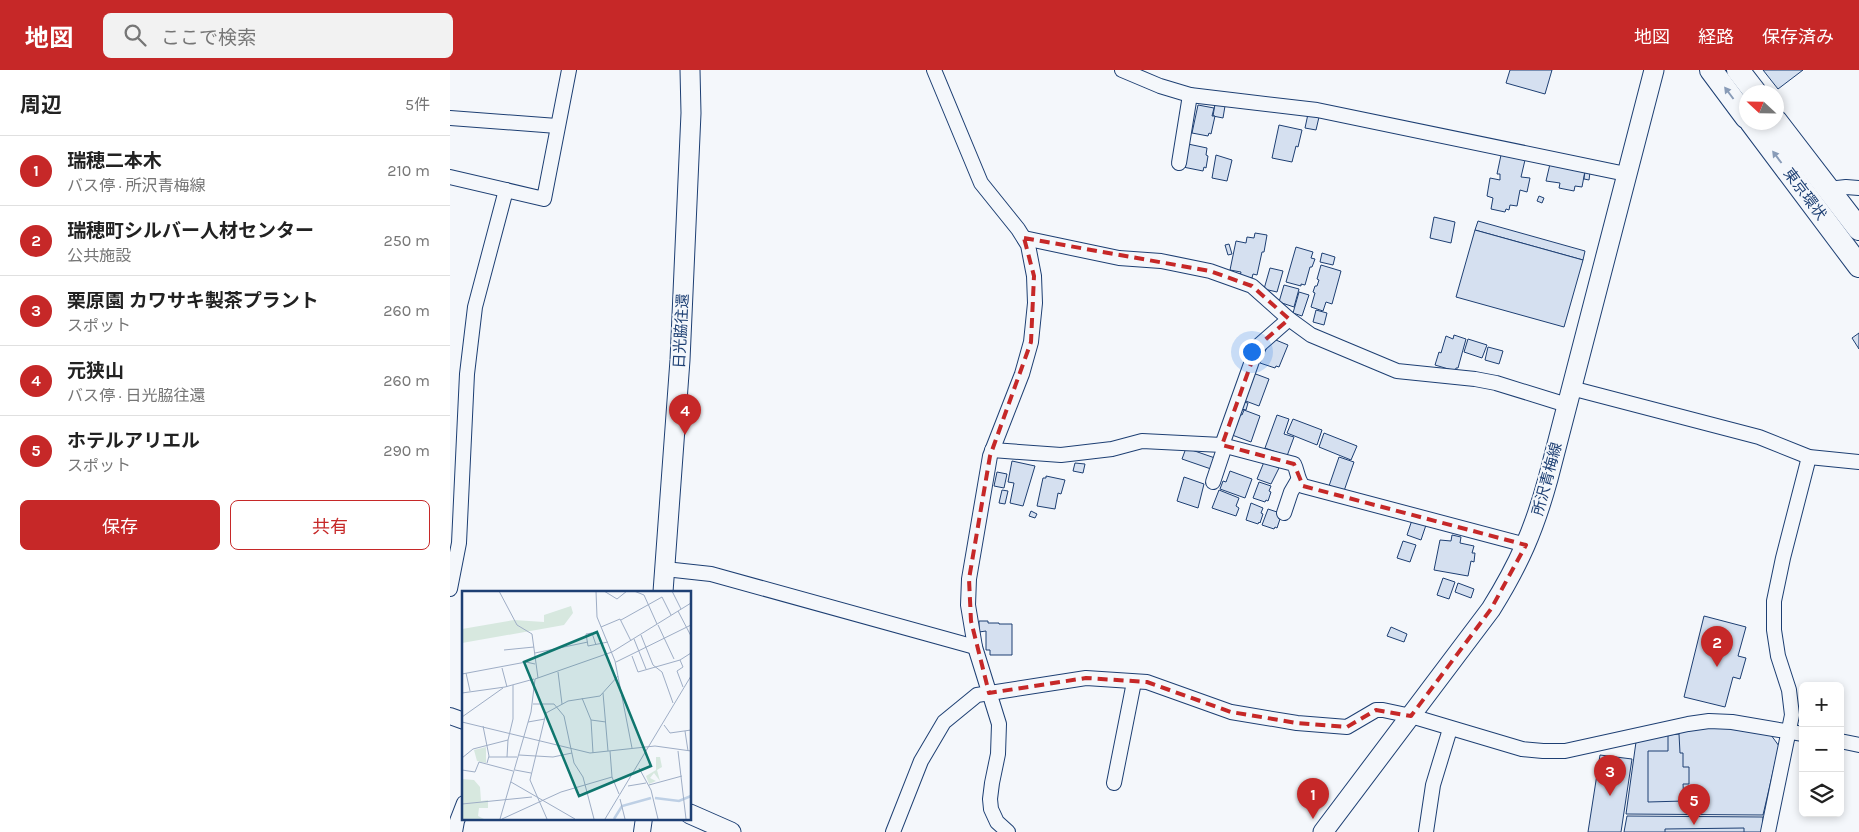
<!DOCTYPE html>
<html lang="ja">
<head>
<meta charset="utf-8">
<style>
	body { margin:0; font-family:Karla,"Noto Sans JP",sans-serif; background:#f2f2f2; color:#222 }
	.controls { position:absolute; right:15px; bottom:15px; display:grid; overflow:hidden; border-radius:8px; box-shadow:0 2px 8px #0003 }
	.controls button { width:45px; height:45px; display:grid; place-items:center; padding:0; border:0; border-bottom:1px solid #e0e0e0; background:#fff; color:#222; font:25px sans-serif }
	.compass { position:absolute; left:1289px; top:15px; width:45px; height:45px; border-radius:50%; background:#fff; box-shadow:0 2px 8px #0003; rotate:292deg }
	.you { position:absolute; left:801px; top:281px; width:18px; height:18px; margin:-12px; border:4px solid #fff; border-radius:50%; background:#1a73e8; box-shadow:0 0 0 8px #1a73e833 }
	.badge { display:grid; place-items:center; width:32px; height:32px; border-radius:50%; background:#c62828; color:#fff; font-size:16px; font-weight:700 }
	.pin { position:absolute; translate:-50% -41px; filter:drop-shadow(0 1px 2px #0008) }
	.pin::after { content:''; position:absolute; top:26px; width:18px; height:15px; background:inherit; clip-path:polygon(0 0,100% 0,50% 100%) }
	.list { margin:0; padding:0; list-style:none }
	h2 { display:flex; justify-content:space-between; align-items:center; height:65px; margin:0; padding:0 20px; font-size:21px }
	h2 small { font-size:16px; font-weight:400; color:#767676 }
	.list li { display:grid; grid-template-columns:32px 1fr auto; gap:15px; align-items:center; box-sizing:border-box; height:70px; padding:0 20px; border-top:1px solid #e0e0e0 }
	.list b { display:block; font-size:19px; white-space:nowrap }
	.list p { margin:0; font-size:16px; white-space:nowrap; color:#767676 }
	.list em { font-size:16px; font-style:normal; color:#767676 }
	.actions { display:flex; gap:10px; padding:15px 20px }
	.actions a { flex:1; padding:11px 0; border:1px solid #c62828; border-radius:8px; text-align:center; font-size:18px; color:#c62828 }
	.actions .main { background:#c62828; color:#fff }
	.icon { flex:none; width:28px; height:28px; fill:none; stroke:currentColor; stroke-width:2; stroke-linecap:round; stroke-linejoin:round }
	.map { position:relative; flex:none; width:1409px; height:762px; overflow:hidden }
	header { display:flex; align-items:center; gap:30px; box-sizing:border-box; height:70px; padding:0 25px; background:#c62828; color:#fff }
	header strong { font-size:24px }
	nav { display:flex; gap:28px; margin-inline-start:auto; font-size:18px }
	.search { width:350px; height:45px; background:#f2f2f2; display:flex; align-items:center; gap:12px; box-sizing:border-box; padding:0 18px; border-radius:8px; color:#767676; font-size:19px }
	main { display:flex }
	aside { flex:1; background:#fff }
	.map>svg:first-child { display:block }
	.building { fill:#d5e0f0; stroke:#1d3f73 }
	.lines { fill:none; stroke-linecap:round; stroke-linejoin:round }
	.minor-casing { stroke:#1d3f73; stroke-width:16 }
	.tertiary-casing { stroke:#1d3f73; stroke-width:18 }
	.secondary-casing { stroke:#1d3f73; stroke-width:21 }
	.trunk-casing { stroke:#1d3f73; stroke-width:24 }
	.minor { stroke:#f4f7fb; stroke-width:14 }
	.tertiary { stroke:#f4f7fb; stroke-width:16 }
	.secondary { stroke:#f4f7fb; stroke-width:19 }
	.trunk { stroke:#f4f7fb; stroke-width:22 }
	.oneway { fill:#889bb7 }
	.marked { fill:none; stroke:#c62828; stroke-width:4; stroke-dasharray:10 6; stroke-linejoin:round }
	.labels { text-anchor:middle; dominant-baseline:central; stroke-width:4; stroke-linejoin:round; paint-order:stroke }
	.street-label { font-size:15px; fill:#1d3f73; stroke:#f4f7fb }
	.inset-river { fill:none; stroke:#bed0e5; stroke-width:2.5 }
	.inset-road { fill:none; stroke:#9eadc5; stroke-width:1 }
	.view { fill:#0f766e; fill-opacity:0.15; stroke:#0f766e; stroke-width:2.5 }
	.inset-edge { fill:none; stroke:#1d3f73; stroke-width:2.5 }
</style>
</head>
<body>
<header>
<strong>地図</strong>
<div class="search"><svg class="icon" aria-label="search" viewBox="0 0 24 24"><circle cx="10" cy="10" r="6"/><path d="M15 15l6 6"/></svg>ここで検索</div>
<nav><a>地図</a><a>経路</a><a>保存済み</a></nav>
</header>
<main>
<aside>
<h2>周辺<small>5件</small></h2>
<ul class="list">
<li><span class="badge">1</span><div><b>瑞穂二本木</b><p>バス停 · 所沢青梅線</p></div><em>210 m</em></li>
<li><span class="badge">2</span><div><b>瑞穂町シルバー人材センター</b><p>公共施設</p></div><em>250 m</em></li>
<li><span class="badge">3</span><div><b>栗原園 カワサキ製茶プラント</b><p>スポット</p></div><em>260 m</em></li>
<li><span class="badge">4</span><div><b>元狭山</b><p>バス停 · 日光脇往還</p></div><em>260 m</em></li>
<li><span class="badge">5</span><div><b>ホテルアリエル</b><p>スポット</p></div><em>290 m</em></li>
</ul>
<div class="actions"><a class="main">保存</a><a>共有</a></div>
</aside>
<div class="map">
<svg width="1409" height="762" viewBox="0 0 1409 762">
	<rect width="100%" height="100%" fill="#f4f7fb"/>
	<g class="building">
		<polygon points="1060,0 1102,0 1095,24 1056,13"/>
		<polygon points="1313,0 1353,0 1328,19"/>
		<polygon points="765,34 775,36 773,48 763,46"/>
		<polygon points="748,35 764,38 762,46 765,46 761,64 759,63 758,66 742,63"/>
		<polygon points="858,44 869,47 866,60 855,58"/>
		<polygon points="829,55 852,60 848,77 846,76 842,92 822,88"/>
		<polygon points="738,74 757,78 756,85 758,86 756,98 754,97 753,101 733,97"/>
		<polygon points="766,85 782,90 777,111 762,108"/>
		<polygon points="1051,85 1075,90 1071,107 1080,108 1077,122 1070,120 1067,136 1060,135 1059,140 1056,139 1055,142 1041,139 1043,128 1037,126 1040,108 1050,110 1050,104 1047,104"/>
		<polygon points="1100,94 1135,101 1132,117 1125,116 1124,121 1109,118 1110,113 1096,111"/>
		<polygon points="1135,101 1140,102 1139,110 1134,109"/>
		<polygon points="1089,126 1094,128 1092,133 1087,131"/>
		<polygon points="984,147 1005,152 1001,173 980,168"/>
		<polygon points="1028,151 1135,181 1133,190 1025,160"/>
		<polygon points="1025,160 1133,190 1114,257 1006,227"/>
		<polygon points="805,163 817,165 814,182 812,182 807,205 803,204 802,208 790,206 791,202 780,200 786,171 796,173 797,167 804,168"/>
		<polygon points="779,174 782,184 778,185 775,175"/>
		<polygon points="846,177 863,182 861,188 865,189 862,197 860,197 855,215 851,214 851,216 836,212"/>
		<polygon points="872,183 885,187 883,195 870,192"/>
		<polygon points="871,195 891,201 882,234 876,232 873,241 861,237 865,223 863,222 865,216 867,216 869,210 867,209"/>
		<polygon points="820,198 833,201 827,222 814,219"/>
		<polygon points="834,215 849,219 844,237 829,232"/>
		<polygon points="849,222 859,225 852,246 843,243"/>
		<polygon points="866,240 877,243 874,255 863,252"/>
		<polygon points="1409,263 1409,279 1402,268"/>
		<polygon points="1004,265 1016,269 1008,298 1006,298 1005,301 985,295 989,282 991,283 996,266 1003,269"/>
		<polygon points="821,268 838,275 829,297 826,296 825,298 810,293"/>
		<polygon points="1018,269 1037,275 1032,288 1014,282"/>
		<polygon points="1038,277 1053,281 1049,294 1035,290"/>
		<polygon points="803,303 819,309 809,336 793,330"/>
		<polygon points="793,332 798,333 796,340 791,339"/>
		<polygon points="794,340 810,346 801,372 782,365 789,344 792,345"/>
		<polygon points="827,345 839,349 834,364 844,367 837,386 815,378"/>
		<polygon points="843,349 872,360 867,375 837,363"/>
		<polygon points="874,363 907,376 901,390 869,377"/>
		<polygon points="736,378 765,388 761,399 732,389"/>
		<polygon points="889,387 904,392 894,421 879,416"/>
		<polygon points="562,391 585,396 573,436 560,433 564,413 558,412"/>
		<polygon points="814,392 829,398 821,414 807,409"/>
		<polygon points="625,393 635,394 633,403 623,401"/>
		<polygon points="780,401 802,409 795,428 770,419 773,411 776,412"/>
		<polygon points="547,402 557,404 554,418 544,416"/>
		<polygon points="596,406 615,410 611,424 608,423 605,439 587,436 593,408 596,408"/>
		<polygon points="734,407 754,414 748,438 727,431"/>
		<polygon points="809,412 821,416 819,421 821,422 818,431 816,430 815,432 803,428"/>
		<polygon points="552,420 558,421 555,434 549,433"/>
		<polygon points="769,420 789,428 786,436 789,438 786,446 762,438"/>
		<polygon points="801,433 813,438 811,443 813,444 810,453 809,452 808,454 796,450"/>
		<polygon points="818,439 830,443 828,448 830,449 827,458 825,457 824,459 812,455"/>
		<polygon points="581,441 587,444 585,448 579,446"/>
		<polygon points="962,450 976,455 971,470 957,465"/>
		<polygon points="1002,465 1011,467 1010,473 1024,476 1022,483 1025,483 1024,492 1021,491 1018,506 984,500 990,470 1001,471"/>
		<polygon points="953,471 966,475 960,492 947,488"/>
		<polygon points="993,508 1005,512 999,529 987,525"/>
		<polygon points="1008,513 1024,519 1021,528 1005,522"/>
		<polygon points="1254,546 1296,557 1288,586 1296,588 1290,609 1283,607 1275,637 1234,627"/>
		<polygon points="529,551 538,551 538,553 549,553 549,554 562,554 562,585 540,585 540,580 536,580 536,561 529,562"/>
		<polygon points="941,557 957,564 954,572 937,566"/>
		<polygon points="1247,656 1272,657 1321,665 1329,676 1313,745 1176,744 1186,672"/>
		<polygon points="1229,664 1230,683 1233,683 1233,697 1239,697 1239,714 1233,714 1234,731 1198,732 1198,681 1218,681 1218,665"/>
		<polygon points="1150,685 1182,689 1171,762 1138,762"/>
		<polygon points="1177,746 1313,747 1312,762 1174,762"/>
		<polygon points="1294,758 1294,762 1215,762 1215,759"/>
	</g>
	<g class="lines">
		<defs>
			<g id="minor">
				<polyline points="484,0 531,113 568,159 578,175 584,206 585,233 581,272 572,304 540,386 519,509 518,535 525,577 549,654 548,684 542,713 540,729 541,739 547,752 558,762"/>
				<polyline points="672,0 710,16 740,25 867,40 1176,104"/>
				<polyline points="0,48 107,56"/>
				<polyline points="729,93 740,25"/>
				<polyline points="0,107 94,129 119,0"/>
				<polyline points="1378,119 1396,117 1409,118"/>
				<polyline points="574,168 669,188 711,191 760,201 802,216 839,249 861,265 947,301 1025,309 1046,313 1117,335"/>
				<polyline points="1121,318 1309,367 1359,387 1409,392"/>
				<polyline points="772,375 807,277 839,249"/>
				<path d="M542 380 611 385 662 379 692 371 772 375 844 394C848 402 847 409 853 416L1076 475"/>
				<polyline points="763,412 775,376"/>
				<polyline points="834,443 841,422 848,410"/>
				<polyline points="215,499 261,504 525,577"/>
				<polyline points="0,519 9,473 17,304 25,237 56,120"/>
				<polyline points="1390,671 1409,675"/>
				<polyline points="664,713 684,612"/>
				<polyline points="5,762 7,751 14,733"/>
				<polyline points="443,762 471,691 494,652 527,625 636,608 697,612 781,642 847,653 897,657 926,640 933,640 961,646 1072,679 1093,681 1115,681 1238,654 1259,651 1282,652 1353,664"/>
				<polyline points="976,762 983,715 1000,659"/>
				<polyline points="1318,762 1342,645 1339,620 1328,586 1324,560 1324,531 1333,488 1359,387"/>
			</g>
			<g id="tertiary">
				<polyline points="0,646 14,651"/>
				<polyline points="192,762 194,748"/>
			</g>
			<g id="secondary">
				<polyline points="213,522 230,290 241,43 240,0"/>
				<polyline points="240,744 281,762"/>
				<path d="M873 762 1041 539C1069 494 1084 460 1098 409L1204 0"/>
			</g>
			<g id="trunk">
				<polyline points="1261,0 1296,47"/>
				<polyline points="1288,0 1305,22"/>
				<polyline points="1326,51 1409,159"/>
				<polyline points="1301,52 1409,196"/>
			</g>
		</defs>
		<use href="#minor" class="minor-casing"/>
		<use href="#tertiary" class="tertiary-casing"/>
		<use href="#secondary" class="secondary-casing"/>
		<use href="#trunk" class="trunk-casing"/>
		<use href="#minor" class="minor"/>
		<use href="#tertiary" class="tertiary"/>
		<use href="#secondary" class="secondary"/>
		<use href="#trunk" class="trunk"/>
	</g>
	<defs><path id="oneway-solid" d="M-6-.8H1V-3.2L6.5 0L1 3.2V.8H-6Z" transform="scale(1.25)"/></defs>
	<g class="oneway">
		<use href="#oneway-solid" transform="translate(1279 23) rotate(-127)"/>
		<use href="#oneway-solid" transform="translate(1327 87) rotate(-127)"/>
	</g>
	<path class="marked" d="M574 168 760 201 802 216 839 249 807 277 772 375 844 394 853 416 1076 475 1041 539 961 646 926 640 897 657 847 653 781 642 697 612 636 608 539 623 521 551 519 509 540 386 581 272 584 206Z"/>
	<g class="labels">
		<g class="street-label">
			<text transform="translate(1355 124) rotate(53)">東京環状</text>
			<text transform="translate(231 261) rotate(-87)">日光脇往還</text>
			<text transform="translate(1097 409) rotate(-75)">所沢青梅線</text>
		</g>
	</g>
	<g transform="translate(12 521)">
		<rect width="229" height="229" fill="#f4f7fb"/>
		<path d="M109 15 111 22 102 34 0 52V38L52 29 82 31V24ZM24 156V172L15 170 12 159ZM194 166H198L200 176 195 179 198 190 192 182 188 187 194 190 187 193 184 185 194 179ZM0 188 12 189 18 196 19 210 26 209V217H17L16 225 22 228H0Z" fill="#d7e8df"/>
		<path class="inset-river" d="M193 207 217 210 229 205M152 228 160 215 189 207"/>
		<path class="inset-road" d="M37 0 55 34 70 43 76 87M134 0 135 26 153 70 170 157M142 0 155 8 165 0M172 0 182 4 195 33M210 0 219 18M216 20 229 45M159 29 200 6 209 24M196 34 212 68M139 36 158 28 169 50M179 44 191 74 200 81 211 112M172 48 184 78M134 54 130 42 124 43 126 55 146 51M42 59 72 56M73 62 126 51M170 65 176 81 218 69 229 62M218 69 221 76 215 80 221 96M154 71 229 34M40 77 45 96M96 81 100 113M4 82 8 100M0 83 64 71 73 73M0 102 43 96 72 88M141 102 146 160M120 107 129 129 131 162M71 113H92L102 125 112 172 121 186 132 228M0 126 41 97M129 129 144 131M0 131 128 162 193 155 229 160M66 131 83 128M202 134 208 142 229 139M21 135 27 165 25 172M223 140 226 160M148 160 150 186 157 203M216 160 224 228M57 164 91 166 110 162M27 166H55M45 166 46 149M0 167 11 158 46 149 51 128V94M177 177 189 199 196 228M0 179 13 181 17 171 51 180M53 179 69 182M49 191 113 228M187 194 220 185M166 195 184 192M158 208 163 228M0 213 70 206M38 228 69 121 73 88 150 61 229 12M40 228 99 201 150 186M85 228 68 189 84 122 106 110 138 105 156 85M143 228 229 85"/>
		<path class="view" d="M135 41 189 175 117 205 62 71Z"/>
		<rect width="229" height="229" class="inset-edge"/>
	</g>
</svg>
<div class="controls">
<button>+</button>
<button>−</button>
<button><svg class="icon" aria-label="layers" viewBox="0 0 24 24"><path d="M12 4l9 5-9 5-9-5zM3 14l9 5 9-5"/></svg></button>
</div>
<svg class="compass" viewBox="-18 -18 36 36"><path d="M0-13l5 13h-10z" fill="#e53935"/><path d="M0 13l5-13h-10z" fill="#767676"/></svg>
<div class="you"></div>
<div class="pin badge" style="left:863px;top:749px">1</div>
<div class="pin badge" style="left:1267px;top:597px">2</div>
<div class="pin badge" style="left:1160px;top:726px">3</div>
<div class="pin badge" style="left:235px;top:365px">4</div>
<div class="pin badge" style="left:1244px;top:755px">5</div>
</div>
</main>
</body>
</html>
